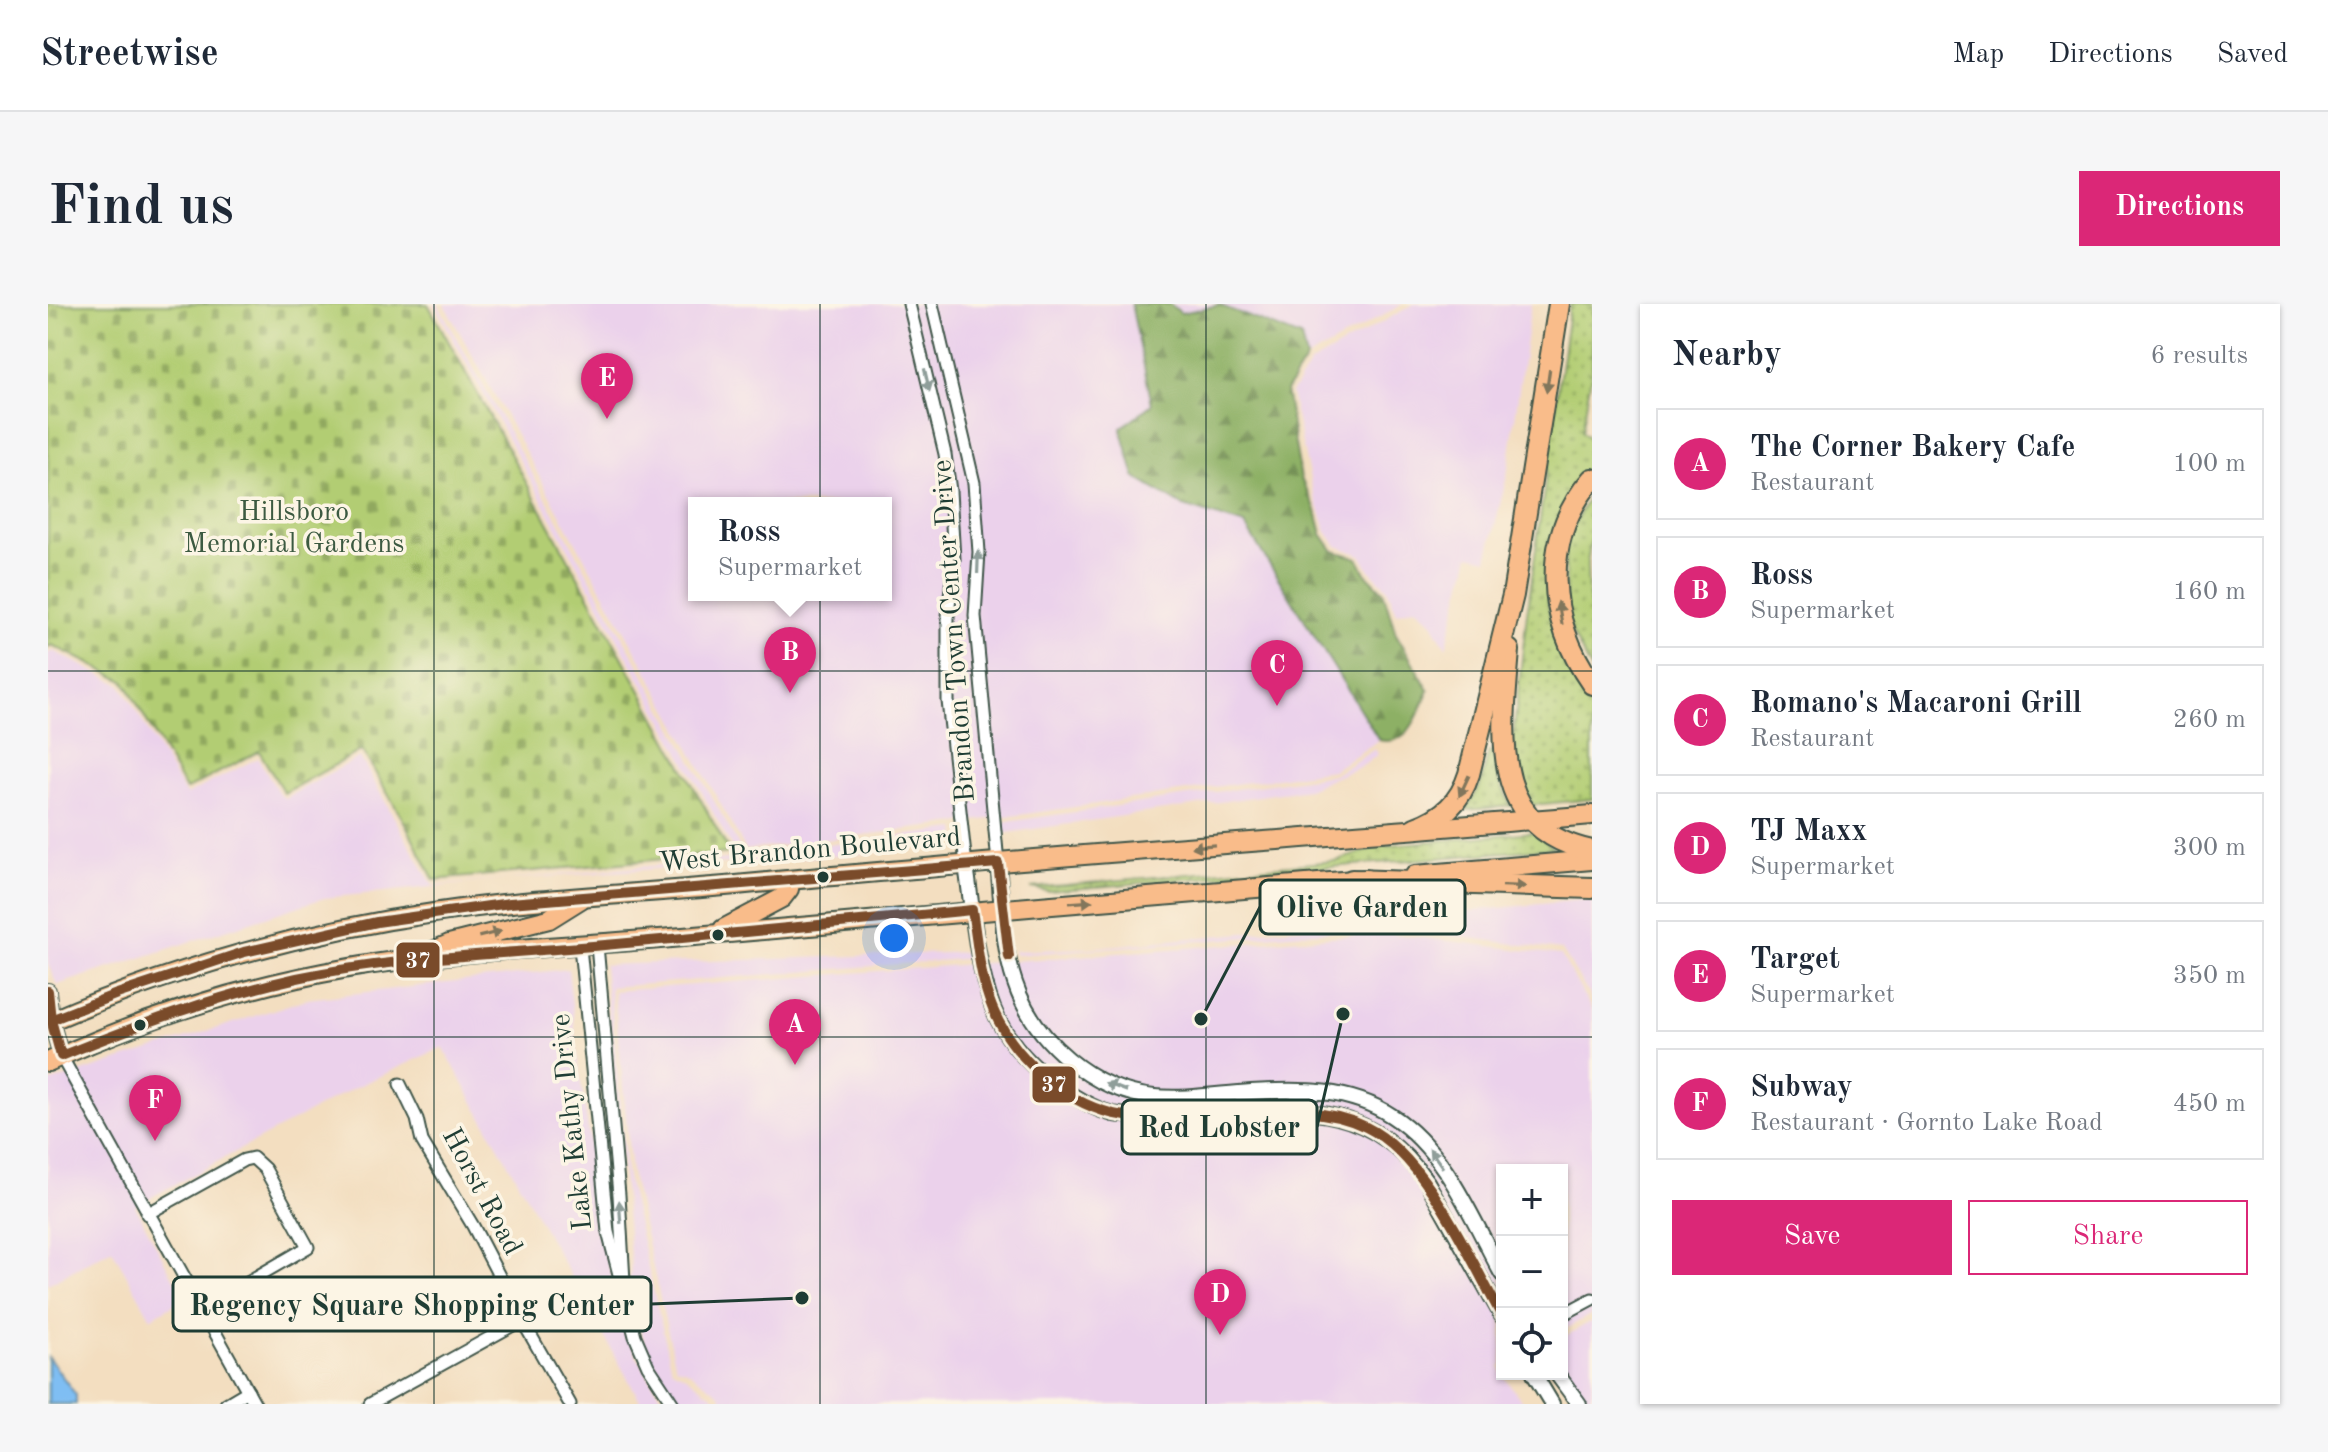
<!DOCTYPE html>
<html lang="en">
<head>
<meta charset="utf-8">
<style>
	body { margin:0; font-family:"Old Standard TT",serif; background:#f6f6f7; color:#1f2937 }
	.controls { position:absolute; right:24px; bottom:24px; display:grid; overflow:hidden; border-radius:0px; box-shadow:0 2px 6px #0004 }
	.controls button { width:72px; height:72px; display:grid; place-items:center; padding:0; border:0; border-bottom:2px solid #e0e1e3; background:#fff; color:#1f2937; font:40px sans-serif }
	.you { position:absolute; left:846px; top:634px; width:28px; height:28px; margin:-20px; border:6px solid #fff; border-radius:50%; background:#1a73e8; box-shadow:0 0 0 12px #1a73e833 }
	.badge { display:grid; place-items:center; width:52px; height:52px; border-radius:50%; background:#db2777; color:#fff; font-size:26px; font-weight:700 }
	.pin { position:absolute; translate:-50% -66px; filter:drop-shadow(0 2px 4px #0008) }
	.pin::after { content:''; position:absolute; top:42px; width:28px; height:24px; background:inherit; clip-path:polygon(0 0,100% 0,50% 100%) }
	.popup { position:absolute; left:640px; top:193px; width:204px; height:104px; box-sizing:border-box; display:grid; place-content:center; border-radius:0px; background:#fff; filter:drop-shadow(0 2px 6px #0005); font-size:26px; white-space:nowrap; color:#747a83 }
	.popup b { font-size:30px; color:#1f2937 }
	.popup::after { content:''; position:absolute; left:50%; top:100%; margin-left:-16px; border:16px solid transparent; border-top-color:#fff }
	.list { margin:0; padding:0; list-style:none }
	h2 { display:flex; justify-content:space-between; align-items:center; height:104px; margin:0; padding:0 32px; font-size:34px }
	h2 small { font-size:26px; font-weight:400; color:#747a83 }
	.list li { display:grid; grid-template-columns:52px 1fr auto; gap:24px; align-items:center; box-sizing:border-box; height:112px; margin:0 16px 16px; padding:0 16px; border:2px solid #e0e1e3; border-radius:0px }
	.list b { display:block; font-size:30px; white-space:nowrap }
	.list p { margin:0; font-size:26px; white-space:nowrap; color:#747a83 }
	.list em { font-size:26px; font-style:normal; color:#747a83 }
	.actions { display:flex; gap:16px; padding:24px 32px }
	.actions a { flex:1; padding:18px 0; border:2px solid #db2777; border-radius:0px; text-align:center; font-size:28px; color:#db2777 }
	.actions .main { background:#db2777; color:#fff }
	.icon { flex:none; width:44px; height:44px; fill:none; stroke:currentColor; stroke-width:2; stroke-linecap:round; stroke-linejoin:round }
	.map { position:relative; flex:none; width:1544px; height:1100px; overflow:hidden; border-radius:0px }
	header { display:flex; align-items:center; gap:48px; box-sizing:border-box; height:112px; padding:0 40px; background:#fff; border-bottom:2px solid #e0e1e3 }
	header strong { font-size:38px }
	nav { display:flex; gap:44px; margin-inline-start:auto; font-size:28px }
	.intro { display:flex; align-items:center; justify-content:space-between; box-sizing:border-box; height:192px; padding:0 48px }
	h1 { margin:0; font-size:56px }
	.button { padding:20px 36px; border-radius:0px; background:#db2777; color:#fff; font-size:28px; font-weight:700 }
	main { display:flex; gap:48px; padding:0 48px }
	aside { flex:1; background:#fff; border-radius:0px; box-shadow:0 2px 6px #0004 }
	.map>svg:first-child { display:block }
	.built { fill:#ebd1eb; fill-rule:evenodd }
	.grass { fill:url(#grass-dots); stroke:#688554; stroke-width:2 }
	.forest { fill:url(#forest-firs); stroke:#56764c; stroke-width:2 }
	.cemetery { fill:url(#cemetery-stones); stroke:#688554; stroke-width:2 }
	.water { fill:#7fbef3; stroke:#4f7e94; stroke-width:2 }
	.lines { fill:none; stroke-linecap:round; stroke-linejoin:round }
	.minor-casing { stroke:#3f5549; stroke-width:15 }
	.tertiary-casing { stroke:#3f5549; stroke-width:18 }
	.trunk-casing { stroke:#3f5549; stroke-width:22 }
	.motorway-casing { stroke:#3f5549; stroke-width:24 }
	.minor { stroke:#fff; stroke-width:11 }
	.tertiary { stroke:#fff; stroke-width:14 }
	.trunk { stroke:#f9bc8a; stroke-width:18 }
	.motorway { stroke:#f9bc8a; stroke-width:20 }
	.bus-1-casing { stroke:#fcf5e5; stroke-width:16 }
	.bus-1 { stroke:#7a4b2a; stroke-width:10 }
	.oneway { fill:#8f9e9a }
	.oneway2 { fill:#81765b }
	.grid { fill:none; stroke:#1f3d34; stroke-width:2; stroke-opacity:0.55 }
	.bus-dot { fill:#1f3d34; stroke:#fcf5e5; stroke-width:3 }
	.labels { text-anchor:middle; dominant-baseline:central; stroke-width:7; stroke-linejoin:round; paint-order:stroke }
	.park-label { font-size:28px; fill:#3c5a41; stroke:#fcf5e5 }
	.street-label { font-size:28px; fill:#1f3d34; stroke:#fcf5e5 }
	.leader { fill:none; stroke:#1f3d34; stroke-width:3 }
	.callout-dot { fill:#1f3d34; stroke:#fcf5e5; stroke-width:3 }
	.callout { fill:#fcf5e5; stroke:#1f3d34; stroke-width:3 }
	.callout-label { font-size:30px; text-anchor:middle; font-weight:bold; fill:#1f3d34 }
	.line-badge { stroke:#fcf5e5; stroke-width:3 }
	.badge-label { font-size:22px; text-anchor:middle; font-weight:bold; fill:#fff }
</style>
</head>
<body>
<header>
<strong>Streetwise</strong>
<nav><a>Map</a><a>Directions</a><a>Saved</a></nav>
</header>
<div class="intro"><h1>Find us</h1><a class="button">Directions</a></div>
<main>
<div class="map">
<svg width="1544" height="1100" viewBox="0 0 1544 1100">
	<defs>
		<pattern id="grass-dots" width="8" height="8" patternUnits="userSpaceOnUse" patternTransform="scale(2)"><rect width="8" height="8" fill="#b2cd73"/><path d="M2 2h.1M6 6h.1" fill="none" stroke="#90a85f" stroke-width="1.8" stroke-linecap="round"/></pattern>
		<pattern id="forest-firs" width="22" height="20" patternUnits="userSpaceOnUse" patternTransform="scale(2)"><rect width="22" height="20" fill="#8db065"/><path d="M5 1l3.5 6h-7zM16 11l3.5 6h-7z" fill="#739054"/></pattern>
		<pattern id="cemetery-stones" width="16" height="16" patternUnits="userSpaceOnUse" patternTransform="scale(2)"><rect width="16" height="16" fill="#b2cd73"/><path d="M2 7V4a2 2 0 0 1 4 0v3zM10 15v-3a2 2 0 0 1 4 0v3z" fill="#90a85f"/></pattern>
	</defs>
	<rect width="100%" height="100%" fill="#fcf5e5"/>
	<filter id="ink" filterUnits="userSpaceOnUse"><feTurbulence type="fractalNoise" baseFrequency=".0125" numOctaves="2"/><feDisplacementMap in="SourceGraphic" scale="16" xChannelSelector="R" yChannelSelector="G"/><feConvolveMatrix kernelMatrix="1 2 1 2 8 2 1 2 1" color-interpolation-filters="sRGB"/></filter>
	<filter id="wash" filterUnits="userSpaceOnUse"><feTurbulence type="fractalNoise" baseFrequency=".006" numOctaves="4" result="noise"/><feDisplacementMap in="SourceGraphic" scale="32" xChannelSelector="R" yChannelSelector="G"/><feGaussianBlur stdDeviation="1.8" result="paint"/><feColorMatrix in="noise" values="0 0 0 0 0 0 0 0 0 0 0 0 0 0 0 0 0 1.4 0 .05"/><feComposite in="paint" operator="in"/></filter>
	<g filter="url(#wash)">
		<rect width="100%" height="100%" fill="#f3dec0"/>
		<g class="built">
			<polygon points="386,0 390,0 695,549 700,551 908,525 909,536 819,549 453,576 276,594 9,681 0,660 0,349 5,347 73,381 138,491 210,454 232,491 237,494 312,453 385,582 682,555 686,552 686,547"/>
			<path d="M396 0H1083L1104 100 1133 201 1197 221 1331 436 1285 466 964 512 698 546ZM646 199H838V291H646Z"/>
			<polygon points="1122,0 1355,0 1258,55 1253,33 1171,1 1133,9"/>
			<polygon points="1366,0 1483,0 1459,171 1439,255 1422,251 1398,343 1383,317 1368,303 1349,309 1339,284 1323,268 1313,251 1289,242 1279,228 1265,188 1243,89 1263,59"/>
			<polygon points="1327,445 1330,450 1316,461 1260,485 952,530 951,519 1286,471"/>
			<polygon points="1544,595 1544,696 1514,646 1337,623 966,651 966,647 1043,644"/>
			<polygon points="1337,629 1513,651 1544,706 1544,1010 1514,1027 1514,866 1454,866 1454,1061 1452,1063 1454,1070 1476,1100 677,1100 672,1090 639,1066 628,1063 583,868 566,687"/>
			<polygon points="926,648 927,654 562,683 578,869 624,1065 637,1071 668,1094 671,1100 633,1100 622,1087 599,1046 581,986 583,961 556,661"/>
			<polygon points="520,665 532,772 561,963 588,1051 617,1100 594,1100 395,743 304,785 87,902 136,994 103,1014 64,945 0,980 0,779 259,695"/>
			<polygon points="1544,1017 1544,1100 1538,1100 1514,1067 1514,1034"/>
		</g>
		<g class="grass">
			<polygon points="1522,0 1544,0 1544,65 1534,128 1544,136 1544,167 1499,285 1501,308 1516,355 1528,379 1544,400 1544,495 1485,501 1472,479 1464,444 1479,309"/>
			<polygon points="1544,187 1544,230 1539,260 1540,291 1544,307 1544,367 1518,317 1517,237"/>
			<polygon points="1441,447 1445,447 1451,477 1463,502 1418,506 1432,482"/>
			<polygon points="1485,528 1506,544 1000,587 983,584 1288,557 1333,542"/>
		</g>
		<path class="forest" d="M1083 0H1122L1133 9 1171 1 1253 33 1258 55 1238 87 1253 175 1267 203 1274 230 1286 247 1310 254 1319 271 1335 287 1348 330 1381 386C1371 408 1361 444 1331 436L1197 221 1133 201 1087 173 1073 124 1104 100Z"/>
		<polygon class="cemetery" points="0,0 380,0 682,549 386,576 357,519 314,446 236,489 211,447 138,486 76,377 4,341 0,343"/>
		<polygon class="water" points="0,1053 28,1091 28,1100 0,1100"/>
	</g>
	<g filter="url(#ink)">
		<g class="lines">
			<defs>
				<g id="minor">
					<polyline points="861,0 897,150 902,187 906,255 900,312 900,397 918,561"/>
					<polyline points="884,0 926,179 931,248 927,312 950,559"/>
					<polyline points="549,641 571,891 576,977"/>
					<polyline points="532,643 560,928 587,1032 600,1062 625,1100"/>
					<polyline points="13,752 207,1100"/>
					<polyline points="352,780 369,815 374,837 425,922 474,1016 522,1100"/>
					<polyline points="99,910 196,856 205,854 217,865 260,943 153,1005"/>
					<polyline points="1514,1011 1544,995"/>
					<polyline points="178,1100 200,1087"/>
					<polyline points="322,1100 474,1016"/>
				</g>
				<g id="tertiary">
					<path d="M950 559C954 598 954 641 967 679 986 737 1045 787 1106 793 1138 796 1171 790 1203 788 1252 785 1302 784 1344 812 1398 847 1424 915 1454 970"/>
					<path d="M918 561C925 608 928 660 945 704 955 731 978 758 1001 775 1019 789 1042 804 1065 810 1076 812 1089 812 1101 813 1209 821 1303 770 1379 878L1454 1012"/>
					<polyline points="0,687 3,716 13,752"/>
					<polyline points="1486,1070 1504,1100"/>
					<polyline points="1509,1070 1531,1100"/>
				</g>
				<g id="trunk">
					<polyline points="1367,571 1544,556"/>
					<polyline points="675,625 734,594 741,585 742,576"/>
					<polyline points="385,647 401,640 501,615 533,595"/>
					<path d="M0 718C125 664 258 627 392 608 493 593 596 590 698 580 979 553 1262 535 1544 511"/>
					<path d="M0 758C95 714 198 682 301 664 411 645 524 643 635 633 863 612 1090 594 1318 575"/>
				</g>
				<g id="motorway">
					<path d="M1544 175C1492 236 1499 316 1544 380"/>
					<path d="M1461 346C1455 428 1438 524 1544 547"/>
					<path d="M1367 524C1394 514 1412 499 1421 470L1465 291 1511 0"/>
					<polyline points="1304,576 1544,584"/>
				</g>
			</defs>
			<use href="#minor" class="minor-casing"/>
			<use href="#tertiary" class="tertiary-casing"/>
			<use href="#trunk" class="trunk-casing"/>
			<use href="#motorway" class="motorway-casing"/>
			<use href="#minor" class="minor"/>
			<use href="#tertiary" class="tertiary"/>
			<use href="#trunk" class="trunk"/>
			<use href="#motorway" class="motorway"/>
			<defs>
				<g id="bus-1">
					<path d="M0 687 3 716 13 752C90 721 168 692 249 674 342 654 437 651 532 643 663 632 793 619 924 606 929 636 931 667 941 695 959 748 1012 797 1066 810 1102 818 1145 814 1181 811 1227 808 1275 802 1318 823 1378 852 1422 955 1454 1012"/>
					<polyline points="3,716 69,690 196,648 329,618 462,599 950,559 961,653"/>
				</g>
			</defs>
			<use href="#bus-1" class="bus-1-casing"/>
			<use href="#bus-1" class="bus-1"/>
		</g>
		<defs><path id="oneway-solid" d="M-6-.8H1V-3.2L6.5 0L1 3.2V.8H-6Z" transform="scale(2)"/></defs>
		<g class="oneway">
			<use href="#oneway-solid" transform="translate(879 76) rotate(77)"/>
			<use href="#oneway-solid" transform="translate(930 258) rotate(-88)"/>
			<use href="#oneway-solid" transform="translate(1068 783) rotate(-159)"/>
			<use href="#oneway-solid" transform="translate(1388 854) rotate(-125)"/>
			<use href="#oneway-solid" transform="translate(572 908) rotate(-94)"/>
		</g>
		<g class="oneway2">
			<use href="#oneway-solid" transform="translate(1500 77) rotate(98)"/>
			<use href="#oneway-solid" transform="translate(1512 309) rotate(-100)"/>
			<use href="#oneway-solid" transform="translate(1416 482) rotate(115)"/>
			<use href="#oneway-solid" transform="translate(1155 542) rotate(175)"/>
			<use href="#oneway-solid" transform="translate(1466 582) rotate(2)"/>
			<use href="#oneway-solid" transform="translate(1033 598) rotate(-4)"/>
			<use href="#oneway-solid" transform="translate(442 630) rotate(-14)"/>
		</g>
	</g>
	<path class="grid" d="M386 0V1100M772 0V1100M1158 0V1100M0 367H1544M0 733H1544"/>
	<g class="bus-dot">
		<circle cx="775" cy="573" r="7"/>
		<circle cx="670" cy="631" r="7"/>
		<circle cx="92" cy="721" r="7"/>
	</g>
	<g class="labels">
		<g class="park-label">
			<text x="246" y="209">Hillsboro<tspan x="246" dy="32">Memorial Gardens</tspan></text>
		</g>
		<g class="street-label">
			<text transform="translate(907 327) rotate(-94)">Brandon Town Center Drive</text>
			<text transform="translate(762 547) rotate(-5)">West Brandon Boulevard</text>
			<text transform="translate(525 818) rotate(-96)">Lake Kathy Drive</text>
			<text transform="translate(433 888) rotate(62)">Horst Road</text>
		</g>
	</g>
	<path class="leader" d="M1153 715L1212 603M1295 710L1269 823M754 994L603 1000"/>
	<g class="callout-dot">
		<circle cx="1153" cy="715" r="8"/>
		<circle cx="1295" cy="710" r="8"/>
		<circle cx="754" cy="994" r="8"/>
	</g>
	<g class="callout">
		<rect x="1212" y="576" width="205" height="54" rx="8"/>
		<rect x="1074" y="796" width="195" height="54" rx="8"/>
		<rect x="125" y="973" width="478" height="54" rx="8"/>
	</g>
	<g class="callout-label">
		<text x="1314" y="613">Olive Garden</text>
		<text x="1171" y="833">Red Lobster</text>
		<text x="364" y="1011">Regency Square Shopping Center</text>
	</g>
	<g class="line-badge">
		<rect x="347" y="637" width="46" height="38" rx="8" fill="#7a4b2a"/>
		<rect x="983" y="761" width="46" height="39" rx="8" fill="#7a4b2a"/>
	</g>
	<g class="badge-label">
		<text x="370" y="664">37</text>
		<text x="1006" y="788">37</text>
	</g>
</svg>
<div class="controls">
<button>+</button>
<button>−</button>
<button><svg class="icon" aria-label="locate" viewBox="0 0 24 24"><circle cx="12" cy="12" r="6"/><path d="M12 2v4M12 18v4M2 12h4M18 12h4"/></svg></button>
</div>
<div class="you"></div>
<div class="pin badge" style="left:747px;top:761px">A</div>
<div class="pin badge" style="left:742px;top:389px">B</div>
<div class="popup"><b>Ross</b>Supermarket</div>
<div class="pin badge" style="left:1229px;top:402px">C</div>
<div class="pin badge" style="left:1172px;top:1031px">D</div>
<div class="pin badge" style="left:559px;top:115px">E</div>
<div class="pin badge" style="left:107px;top:837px">F</div>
</div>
<aside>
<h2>Nearby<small>6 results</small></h2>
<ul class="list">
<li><span class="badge">A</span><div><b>The Corner Bakery Cafe</b><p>Restaurant</p></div><em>100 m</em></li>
<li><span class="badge">B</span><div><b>Ross</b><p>Supermarket</p></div><em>160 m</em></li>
<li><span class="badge">C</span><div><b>Romano's Macaroni Grill</b><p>Restaurant</p></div><em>260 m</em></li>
<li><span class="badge">D</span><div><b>TJ Maxx</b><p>Supermarket</p></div><em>300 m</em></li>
<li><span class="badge">E</span><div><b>Target</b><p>Supermarket</p></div><em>350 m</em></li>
<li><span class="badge">F</span><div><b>Subway</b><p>Restaurant · Gornto Lake Road</p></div><em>450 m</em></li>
</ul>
<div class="actions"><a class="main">Save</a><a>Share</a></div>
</aside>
</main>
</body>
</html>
